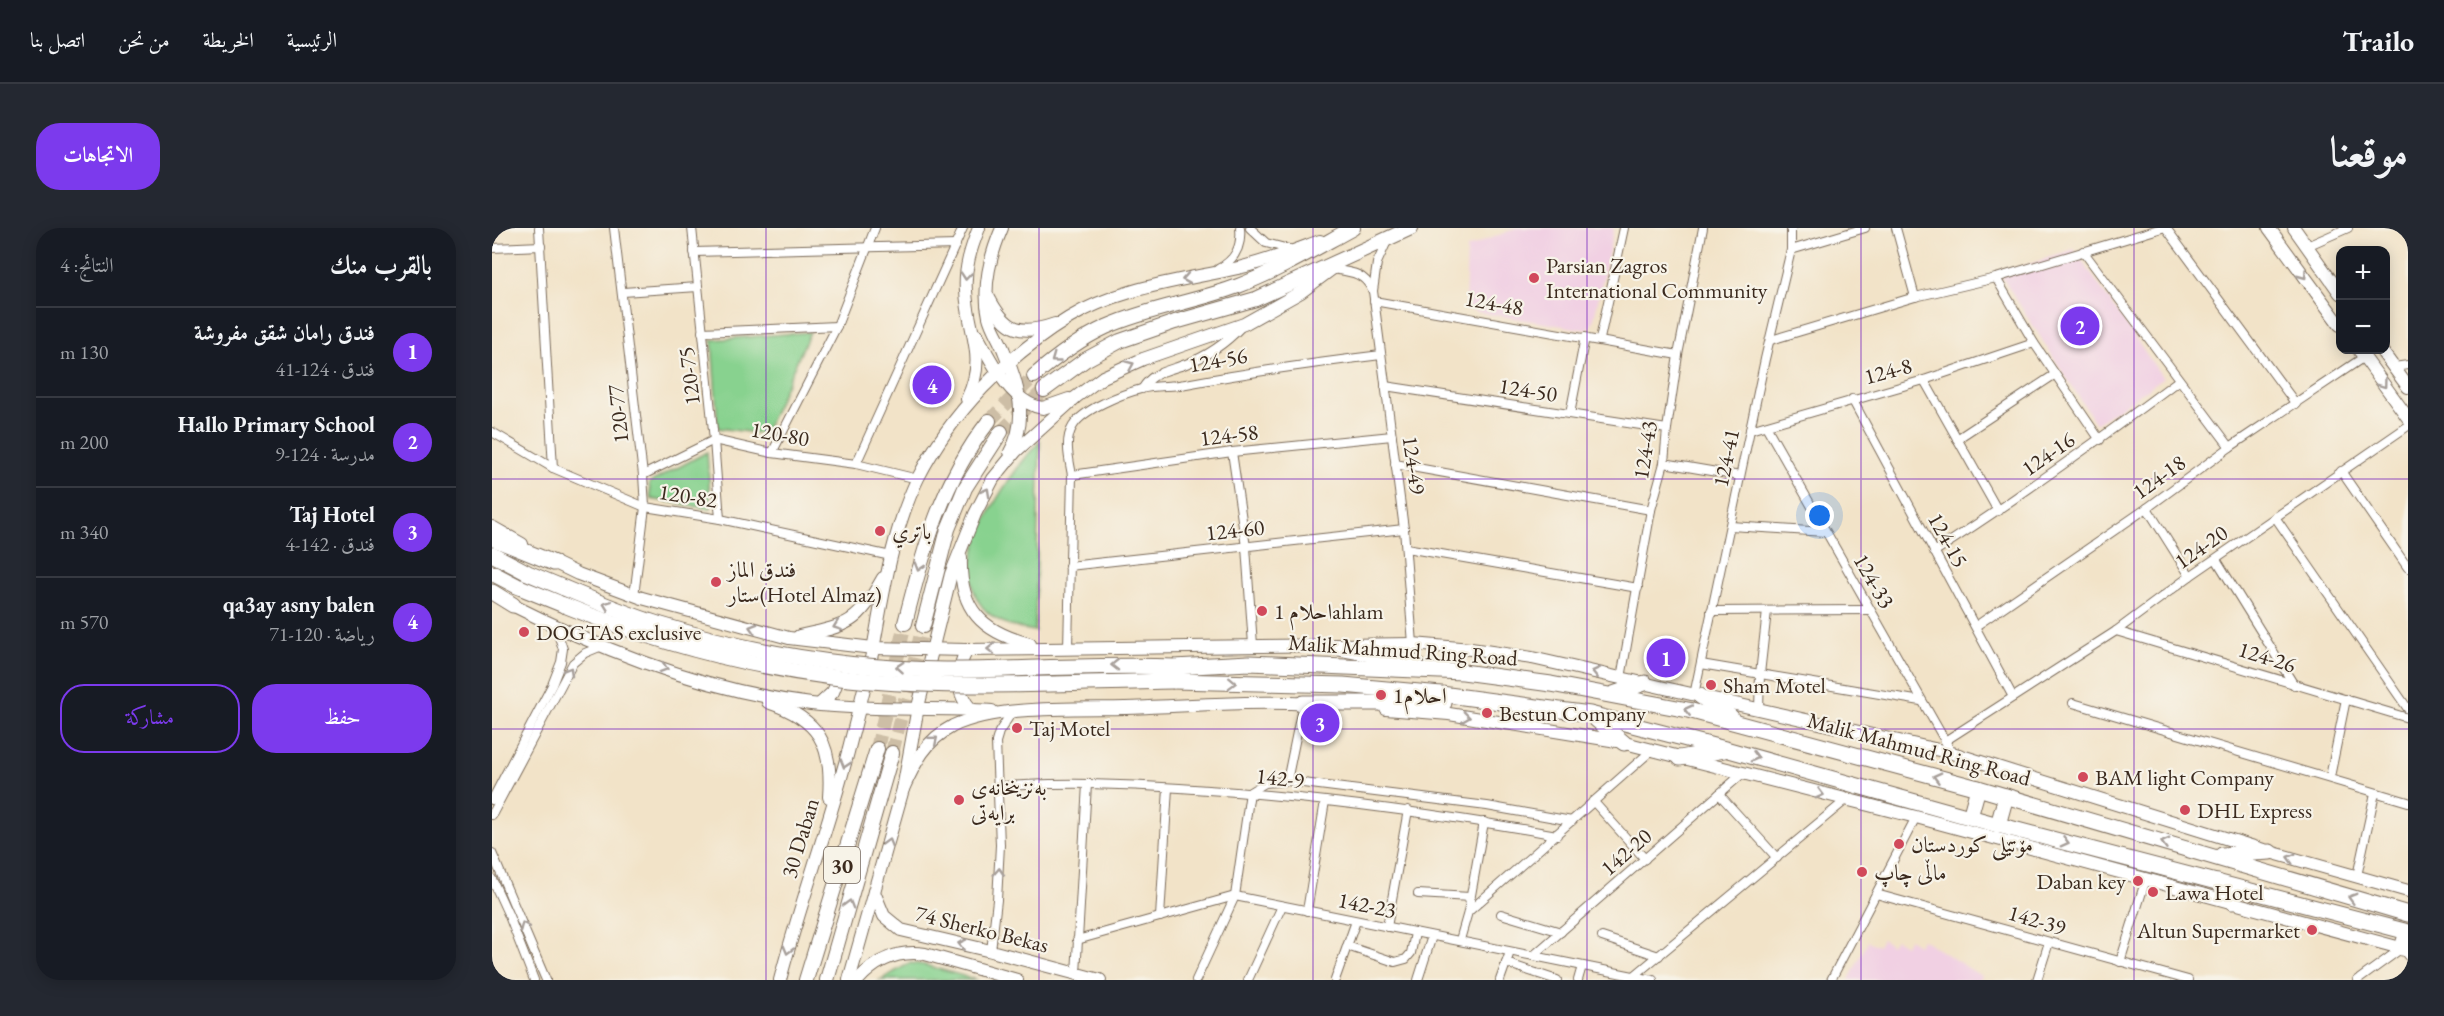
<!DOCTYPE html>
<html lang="ar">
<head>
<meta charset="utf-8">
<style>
	body { margin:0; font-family:"EB Garamond",Amiri,serif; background:#242831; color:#f1f3f6; direction:rtl }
	.controls { position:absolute; right:18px; top:18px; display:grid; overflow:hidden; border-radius:12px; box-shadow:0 3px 15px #0003 }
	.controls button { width:54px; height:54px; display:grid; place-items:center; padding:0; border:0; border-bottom:2px solid #363941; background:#171b24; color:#f1f3f6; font:30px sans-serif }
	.you { position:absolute; left:1328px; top:288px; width:21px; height:21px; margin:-15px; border:4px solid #fff; border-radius:50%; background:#1a73e8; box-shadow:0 0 0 9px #1a73e833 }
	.badge { display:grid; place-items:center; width:39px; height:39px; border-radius:50%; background:#7c3aed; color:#fff; font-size:20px; font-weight:700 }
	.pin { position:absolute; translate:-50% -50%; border:3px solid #fff; box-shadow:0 2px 6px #0006 }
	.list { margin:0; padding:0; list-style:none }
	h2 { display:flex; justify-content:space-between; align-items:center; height:78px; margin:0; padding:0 24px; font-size:26px }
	h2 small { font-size:20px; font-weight:400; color:#9ea1a6 }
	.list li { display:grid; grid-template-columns:39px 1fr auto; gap:18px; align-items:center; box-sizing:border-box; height:90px; padding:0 24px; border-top:2px solid #363941 }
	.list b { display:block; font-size:22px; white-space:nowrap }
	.list p { margin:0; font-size:20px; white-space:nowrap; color:#9ea1a6 }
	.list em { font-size:20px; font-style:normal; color:#9ea1a6 }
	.actions { display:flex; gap:12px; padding:18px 24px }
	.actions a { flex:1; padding:14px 0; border:2px solid #7c3aed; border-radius:24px; text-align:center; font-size:21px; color:#7c3aed }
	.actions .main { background:#7c3aed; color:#fff }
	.map { position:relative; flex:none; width:1916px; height:752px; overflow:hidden; direction:ltr; border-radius:24px }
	header { display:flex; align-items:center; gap:36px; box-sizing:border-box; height:84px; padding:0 30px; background:#171b24; border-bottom:2px solid #363941 }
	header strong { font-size:28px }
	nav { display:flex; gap:33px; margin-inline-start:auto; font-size:21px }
	.intro { display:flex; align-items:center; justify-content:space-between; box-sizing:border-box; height:144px; padding:0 36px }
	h1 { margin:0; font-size:42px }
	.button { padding:15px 27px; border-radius:24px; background:#7c3aed; color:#fff; font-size:21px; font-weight:700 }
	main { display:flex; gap:36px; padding:0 36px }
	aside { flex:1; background:#171b24; border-radius:24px; box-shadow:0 3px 15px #0003 }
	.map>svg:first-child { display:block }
	.built { fill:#f1d0e3 }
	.green { fill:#88d28f; stroke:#627e56; stroke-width:1.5 }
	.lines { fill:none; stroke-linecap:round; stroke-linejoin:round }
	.primary-tunnel { stroke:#cdbea6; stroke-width:14; stroke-dasharray:14 7; stroke-linecap:butt }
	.street-casing { stroke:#7b6b5a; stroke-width:10 }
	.secondary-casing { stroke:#7b6b5a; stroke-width:14 }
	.primary-casing { stroke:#7b6b5a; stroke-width:16 }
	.highway-casing { stroke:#7b6b5a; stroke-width:17 }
	.street { stroke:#fff; stroke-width:8 }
	.secondary { stroke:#fff; stroke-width:12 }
	.primary { stroke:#fff; stroke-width:14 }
	.highway { stroke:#fff; stroke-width:15 }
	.highway-bridge-casing { stroke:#7b6b5a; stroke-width:17; stroke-linecap:butt }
	.highway-bridge { stroke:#fff; stroke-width:15 }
	.oneway { stroke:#a79f9a }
	.grid { fill:none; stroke:#7b2cbf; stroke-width:1.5; stroke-opacity:0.55 }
	.poi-dot { fill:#d1495b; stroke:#f7f3e8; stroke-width:2 }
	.labels { text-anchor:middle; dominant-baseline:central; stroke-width:4.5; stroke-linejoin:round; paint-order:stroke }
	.shield { fill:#f7f3e8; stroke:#73665b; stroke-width:1.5 }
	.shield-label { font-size:21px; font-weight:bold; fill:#3b2a1e }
	.poi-label { font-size:22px; fill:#3b2a1e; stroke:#f7f3e8; text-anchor:start }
	.street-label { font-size:22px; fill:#3b2a1e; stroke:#f7f3e8 }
</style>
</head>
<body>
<header>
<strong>Trailo</strong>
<nav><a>الرئيسية</a><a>الخريطة</a><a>من نحن</a><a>اتصل بنا</a></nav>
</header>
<div class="intro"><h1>موقعنا</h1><a class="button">الاتجاهات</a></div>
<main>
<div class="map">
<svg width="1916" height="752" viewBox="0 0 1916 752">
	<rect width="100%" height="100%" fill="#f7f3e8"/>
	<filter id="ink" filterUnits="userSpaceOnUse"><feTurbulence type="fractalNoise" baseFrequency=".0167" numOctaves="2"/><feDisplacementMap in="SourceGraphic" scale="12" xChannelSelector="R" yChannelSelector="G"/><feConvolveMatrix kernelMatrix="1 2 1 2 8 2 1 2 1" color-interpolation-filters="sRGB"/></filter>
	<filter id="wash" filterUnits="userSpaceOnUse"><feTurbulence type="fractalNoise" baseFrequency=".008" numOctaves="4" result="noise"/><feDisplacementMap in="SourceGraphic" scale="24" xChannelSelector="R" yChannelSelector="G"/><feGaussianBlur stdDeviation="1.35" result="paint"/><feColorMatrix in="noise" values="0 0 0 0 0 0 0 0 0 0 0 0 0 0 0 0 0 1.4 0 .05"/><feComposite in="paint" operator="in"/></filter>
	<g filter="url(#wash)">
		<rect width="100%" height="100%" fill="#f2e3c8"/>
		<g class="built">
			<polygon points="1024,0 1122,0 1101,95 1095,102 984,84 973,79 975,20"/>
			<polygon points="1582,21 1671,150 1604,196 1508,46"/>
			<polygon points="1390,711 1399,717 1403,711 1413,717 1416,711 1426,717 1430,711 1489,748 1487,752 1357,752 1376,713 1386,718"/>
		</g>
		<g class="green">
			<polygon points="318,104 272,206 226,200 220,112"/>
			<path d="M548 213 543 403C424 387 500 265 548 213Z"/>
			<polygon points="215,224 219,281 159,271 157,255"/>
			<polygon points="418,735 433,737 485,752 388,752"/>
		</g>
	</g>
	<g filter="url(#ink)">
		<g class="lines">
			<g class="primary-tunnel">
				<polyline points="497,193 542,148"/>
				<polyline points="509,204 552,162"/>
				<polyline points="385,521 413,395"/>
				<polyline points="400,525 431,398"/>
			</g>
			<defs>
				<g id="street">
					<polyline points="47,0 61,240"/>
					<polyline points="122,0 151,247 153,279 142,368"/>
					<polyline points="200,0 222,212 228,291"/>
					<polyline points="758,0 774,15 801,22"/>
					<polyline points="1404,0 1423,69"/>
					<polyline points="1674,0 1804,176"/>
					<polyline points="896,11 885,35 881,63 912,301 921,416"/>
					<polyline points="1815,18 1856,0"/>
					<polyline points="0,20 49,18"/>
					<polyline points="1299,22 1373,0"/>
					<polyline points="1591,23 1738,219"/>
					<polyline points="202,24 464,17"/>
					<path d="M726 41C743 32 750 19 748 0"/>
					<path d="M839 41C858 44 872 44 880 62"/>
					<polyline points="1504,50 1542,115 1608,212"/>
					<polyline points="131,64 206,59"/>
					<polyline points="882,73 1186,127"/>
					<polyline points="210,104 345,98"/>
					<polyline points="1108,111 1132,0"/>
					<polyline points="1279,112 1423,69 1504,50 1670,0"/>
					<polyline points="1902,139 1916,137"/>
					<polyline points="1432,152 1506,283"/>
					<polyline points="893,158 1175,201"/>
					<path d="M650 161C661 143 676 143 694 136 715 128 733 116 749 99"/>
					<polyline points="1360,171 1521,469"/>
					<polyline points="1078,186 1093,109"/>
					<polyline points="1274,198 1456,518"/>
					<polyline points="1258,202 1432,152 1542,115"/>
					<polyline points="0,204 61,240 153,279 228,291 399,328"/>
					<polyline points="1465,211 1562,147"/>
					<polyline points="740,224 754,319 761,417"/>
					<polyline points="280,225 345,98 383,0"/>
					<polyline points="1172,235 1248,248"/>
					<polyline points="364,236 471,0"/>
					<polyline points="903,236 1159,282"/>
					<polyline points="1849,243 1916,340"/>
					<polyline points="151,247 222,212 280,225 364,236 426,251"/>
					<polyline points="580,247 740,224 900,208"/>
					<polyline points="1655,280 1698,348"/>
					<polyline points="1783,289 1916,481"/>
					<polyline points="1238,298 1333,304"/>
					<polyline points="914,320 1146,360"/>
					<path d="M1442 324C1526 270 1607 212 1687 152"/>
					<polyline points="1724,331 1802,457"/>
					<polyline points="577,338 912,301"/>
					<polyline points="1219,383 1378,382"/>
					<polyline points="1484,398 1655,280 1738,219 1872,129"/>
					<polyline points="1624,403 1916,490"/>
					<path d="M576 420 580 247C577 231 572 212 581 198 591 181 630 166 649 161 663 157 679 159 694 156 759 144 823 135 889 127"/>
					<polyline points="1209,436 1429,473"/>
					<polyline points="1129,450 1159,282 1172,235 1175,201 1186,127 1211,0"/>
					<polyline points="1202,467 1273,131 1299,22 1299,0"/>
					<polyline points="1581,475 1916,574"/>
					<polyline points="1267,482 1268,446 1275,383"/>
					<polyline points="1453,513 1624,403 1698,348 1916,198"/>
					<polyline points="1838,549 1854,471"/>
					<polyline points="795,553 811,475"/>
					<path d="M506 558C536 557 567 555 597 556 755 560 909 579 1065 607"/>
					<polyline points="1227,566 1285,630"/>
					<polyline points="0,572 60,457 69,434 71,421 63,397"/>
					<polyline points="1101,573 1153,631"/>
					<polyline points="0,587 81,435 93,425 110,418"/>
					<polyline points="0,625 54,752"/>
					<polyline points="1865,648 1883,565"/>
					<polyline points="0,651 17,688 42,752"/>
					<polyline points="926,666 978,669"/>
					<polyline points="1384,666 1696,752"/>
					<polyline points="815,683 833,573"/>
					<polyline points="976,684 1159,523"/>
					<polyline points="1009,686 1069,704"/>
					<polyline points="668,689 676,560"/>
					<polyline points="895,699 916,582"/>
					<polyline points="1110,709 1167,728"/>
					<polyline points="585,712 743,668 1161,752"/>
					<polyline points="968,712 976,684 992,594"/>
					<polyline points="855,718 903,734 914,731 919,725 923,705"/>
					<polyline points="499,723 505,672 508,617 504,514 507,504 520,484"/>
					<polyline points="1041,728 1250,546"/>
					<polyline points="1628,734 1654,651"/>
					<polyline points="1014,735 1065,752"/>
					<polyline points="584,746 595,556"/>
					<polyline points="1142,748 1354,572"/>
					<polyline points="704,752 743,668 758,564 773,555 795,553 995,578 1080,593"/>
					<polyline points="756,752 790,678"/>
					<polyline points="843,752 864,693"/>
					<polyline points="926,752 940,708"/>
					<polyline points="1008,752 1018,724"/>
					<polyline points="1086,752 1090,738"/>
					<polyline points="1339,752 1424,589"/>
					<polyline points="1545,752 1557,714"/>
					<polyline points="1866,752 1910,720 1916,728"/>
				</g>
				<g id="secondary">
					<path d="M510 0C498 28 490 59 497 89 500 101 508 112 512 123 526 155 537 192 518 224"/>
					<polyline points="1777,0 1848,97"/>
					<polyline points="1802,0 1848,65"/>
					<path d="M497 70C514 103 529 108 563 96"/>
					<path d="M485 107C498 131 519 176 551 180L577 171"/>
					<polyline points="1867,122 1916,190"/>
					<polyline points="1889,122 1916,159"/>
					<path d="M475 171C496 127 476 106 474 63 472 41 479 20 487 0"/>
					<polyline points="0,299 30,316"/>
					<path d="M469 330C467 381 490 404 538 416"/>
					<polyline points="55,331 86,346 150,370 297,410 381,420 475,422 921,416 979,421 1040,430 1460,525 1778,624 1916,663"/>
					<path d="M14 374C109 422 213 463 319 476 379 483 440 479 500 483"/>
					<path d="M307 408C358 397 365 396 391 350"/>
					<path d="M475 422C464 441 463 466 480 482"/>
					<path d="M276 474C327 491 341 516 337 569"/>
					<polyline points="328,476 341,464 349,444"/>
					<polyline points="894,481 957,486 1125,513 1424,589 1916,722"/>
					<path d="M411 561C423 534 434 512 461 498 504 477 584 481 633 480 693 478 760 472 820 476"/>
					<polyline points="382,664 392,688 409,702 499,723 608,752"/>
					<path d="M288 752C308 675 336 601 356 524 365 488 375 452 382 416 392 361 401 301 426 250 459 185 515 128 577 90 629 59 689 53 746 40 774 34 801 23 828 13"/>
					<polyline points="357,752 411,561 426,479 459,346 483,286 501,251 524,223 584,169 611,149 651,131 752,96 809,64 844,38"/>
					<path d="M366 752C384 732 407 722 433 726L525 752"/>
				</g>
				<g id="primary">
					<path d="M542 148C564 129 588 111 614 99 657 80 703 74 746 58 786 43 824 20 861 0"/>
					<polyline points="552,162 593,132 628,113 683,94 764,71 919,0"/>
					<path d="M413 395C431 323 450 253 497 193"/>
					<polyline points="431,398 456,301 473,260 509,204"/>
					<polyline points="314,752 385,521"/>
					<polyline points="335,752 400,525"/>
				</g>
				<g id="highway">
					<polyline points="0,310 62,335"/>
					<polyline points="0,326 36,345 72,360"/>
					<polyline points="0,345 25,358 72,377"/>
					<polyline points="0,364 21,377"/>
					<polyline points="831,417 924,435"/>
					<polyline points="682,439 757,435 971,444 1059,456 1196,482 1486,560 1916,686"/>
					<polyline points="681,453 851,457 949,466 1098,486 1237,522 1506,597 1916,704"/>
					<polyline points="1121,466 1153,455"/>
					<polyline points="1208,468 1239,489"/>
					<polyline points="811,475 952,475"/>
					<polyline points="1100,488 1132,515"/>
					<polyline points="1188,530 1232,522"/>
					<polyline points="1478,589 1486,560"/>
					<polyline points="1506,597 1514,568"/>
					<polyline points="1730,627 1778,624"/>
					<polyline points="1726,654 1740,674"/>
					<polyline points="1910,720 1915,704"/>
				</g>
			</defs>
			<use href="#street" class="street-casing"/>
			<use href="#secondary" class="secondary-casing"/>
			<use href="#primary" class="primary-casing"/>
			<use href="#highway" class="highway-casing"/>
			<use href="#street" class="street"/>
			<use href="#secondary" class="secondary"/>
			<use href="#primary" class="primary"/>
			<use href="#highway" class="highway"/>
			<defs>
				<g id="highway-bridge">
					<path d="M72 360C103 373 134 386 166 396 259 425 356 441 454 442 530 442 606 436 682 439"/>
					<path d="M72 377C158 412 247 437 340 449 452 463 568 455 681 453"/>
				</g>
			</defs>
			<use href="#highway-bridge" class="highway-bridge-casing"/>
			<use href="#highway-bridge" class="highway-bridge"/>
		</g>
		<defs><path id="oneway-chevron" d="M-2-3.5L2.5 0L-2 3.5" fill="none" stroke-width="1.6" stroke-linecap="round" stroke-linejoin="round" transform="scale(1.5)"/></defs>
		<g class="oneway">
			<use href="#oneway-chevron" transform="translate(1811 47) rotate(53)"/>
			<use href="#oneway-chevron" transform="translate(474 48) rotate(95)"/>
			<use href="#oneway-chevron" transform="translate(694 51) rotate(170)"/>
			<use href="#oneway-chevron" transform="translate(563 131) rotate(144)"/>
			<use href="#oneway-chevron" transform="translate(638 137) rotate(-23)"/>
			<use href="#oneway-chevron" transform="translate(1891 156) rotate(54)"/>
			<use href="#oneway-chevron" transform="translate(494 264) rotate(-61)"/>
			<use href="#oneway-chevron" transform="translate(427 339) rotate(107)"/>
			<use href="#oneway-chevron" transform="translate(115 377) rotate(-159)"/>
			<use href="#oneway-chevron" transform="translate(345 398) rotate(160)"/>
			<use href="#oneway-chevron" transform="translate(261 400) rotate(-164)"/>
			<use href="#oneway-chevron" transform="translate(499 421) rotate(179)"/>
			<use href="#oneway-chevron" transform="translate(623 437) rotate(179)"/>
			<use href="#oneway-chevron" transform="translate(408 439) rotate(-176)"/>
			<use href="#oneway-chevron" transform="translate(172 440) rotate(18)"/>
			<use href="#oneway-chevron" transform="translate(77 443) rotate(-60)"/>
			<use href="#oneway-chevron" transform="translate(1104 444) rotate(-167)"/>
			<use href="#oneway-chevron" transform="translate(740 455) rotate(2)"/>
			<use href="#oneway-chevron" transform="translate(1196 482) rotate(-167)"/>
			<use href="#oneway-chevron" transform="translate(974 489) rotate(8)"/>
			<use href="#oneway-chevron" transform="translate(442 512) rotate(-40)"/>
			<use href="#oneway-chevron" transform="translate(1263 529) rotate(15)"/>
			<use href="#oneway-chevron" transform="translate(353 536) rotate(107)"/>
			<use href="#oneway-chevron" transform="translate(1445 549) rotate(-165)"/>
			<use href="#oneway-chevron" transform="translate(1328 566) rotate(15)"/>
			<use href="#oneway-chevron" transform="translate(1573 614) rotate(15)"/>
			<use href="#oneway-chevron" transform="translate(396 615) rotate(-74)"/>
			<use href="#oneway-chevron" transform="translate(1673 615) rotate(-165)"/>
			<use href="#oneway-chevron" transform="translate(1799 630) rotate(-164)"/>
			<use href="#oneway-chevron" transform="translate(507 644) rotate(-87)"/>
			<use href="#oneway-chevron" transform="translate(1860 670) rotate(-164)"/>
			<use href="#oneway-chevron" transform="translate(357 676) rotate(-74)"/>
			<use href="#oneway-chevron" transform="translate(32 698) rotate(-113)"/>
			<use href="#oneway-chevron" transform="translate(470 716) rotate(-167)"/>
			<use href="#oneway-chevron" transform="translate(296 722) rotate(105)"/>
		</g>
	</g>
	<path class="grid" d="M274 0V752M547 0V752M821 0V752M1095 0V752M1369 0V752M1642 0V752M0 251H1916M0 501H1916"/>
	<g class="poi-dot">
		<circle cx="1042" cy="50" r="6"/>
		<circle cx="388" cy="303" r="6"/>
		<circle cx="224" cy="354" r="6"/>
		<circle cx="770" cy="383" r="6"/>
		<circle cx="32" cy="404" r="6"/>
		<circle cx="1219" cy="457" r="6"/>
		<circle cx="889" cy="467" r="6"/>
		<circle cx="995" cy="485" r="6"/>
		<circle cx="525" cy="500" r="6"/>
		<circle cx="1591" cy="549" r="6"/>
		<circle cx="467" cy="572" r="6"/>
		<circle cx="1693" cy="582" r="6"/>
		<circle cx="1407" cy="616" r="6"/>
		<circle cx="1370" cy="644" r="6"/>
		<circle cx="1646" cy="653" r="6"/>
		<circle cx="1661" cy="664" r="6"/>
		<circle cx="1820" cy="702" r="6"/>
	</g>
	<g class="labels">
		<rect class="shield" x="332" y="619" width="36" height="36" rx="4.5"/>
		<g class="shield-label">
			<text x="350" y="637">30</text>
		</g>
		<g class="poi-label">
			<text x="1054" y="37">Parsian Zagros<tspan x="1054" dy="25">International Community</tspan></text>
			<text x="400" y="303">باتري</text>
			<text x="236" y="341">فندق الماز<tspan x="236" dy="25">ستار(Hotel Almaz)</tspan></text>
			<text x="782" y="383">احلام 1ahlam</text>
			<text x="44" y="404">DOGTAS exclusive</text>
			<text x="1231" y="457">Sham Motel</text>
			<text x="901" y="467">احلام1</text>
			<text x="1007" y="485">Bestun Company</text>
			<text x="537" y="500">Taj Motel</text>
			<text x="1603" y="549">BAM light Company</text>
			<text x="479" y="559">بەنزینخانەی<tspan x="479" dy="25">برایەتی</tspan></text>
			<text x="1705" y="582">DHL Express</text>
			<text x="1419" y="616">مۆتێلی کوردستان</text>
			<text x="1382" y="644">ماڵی چاپ</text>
			<text x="1634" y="653" text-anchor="end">Daban key</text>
			<text x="1673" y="664">Lawa Hotel</text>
			<text x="1808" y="702" text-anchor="end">Altun Supermarket</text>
		</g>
		<g class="street-label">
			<text transform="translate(1002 75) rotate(10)">124-48</text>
			<text transform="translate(726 132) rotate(-10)">124-56</text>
			<text transform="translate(1396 143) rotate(-15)">124-8</text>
			<text transform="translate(197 148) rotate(-97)">120-75</text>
			<text transform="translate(1036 162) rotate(9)">124-50</text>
			<text transform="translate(126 186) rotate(-96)">120-77</text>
			<text transform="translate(288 206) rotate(10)">120-80</text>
			<text transform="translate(737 207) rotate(-7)">124-58</text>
			<text transform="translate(1153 222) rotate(-81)">124-43</text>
			<text transform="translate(1556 226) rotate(-35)">124-16</text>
			<text transform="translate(1234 230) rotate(-78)">124-41</text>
			<text transform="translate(922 237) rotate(82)">124-49</text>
			<text transform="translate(1667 249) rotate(-36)">124-18</text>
			<text transform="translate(196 268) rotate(9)">120-82</text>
			<text transform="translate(743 302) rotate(-6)">124-60</text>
			<text transform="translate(1456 312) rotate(61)">124-15</text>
			<text transform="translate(1709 319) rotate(-35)">124-20</text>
			<text transform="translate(1382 353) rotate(60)">124-33</text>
			<text transform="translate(911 422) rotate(4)">Malik Mahmud Ring Road</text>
			<text transform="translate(1775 429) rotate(17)">124-26</text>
			<text transform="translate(1427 521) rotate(15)">Malik Mahmud Ring Road</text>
			<text transform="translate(788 550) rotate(6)">142-9</text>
			<text transform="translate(308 610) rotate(-73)">30 Daban</text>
			<text transform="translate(1134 624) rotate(-41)">142-20</text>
			<text transform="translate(875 677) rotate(11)">142-23</text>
			<text transform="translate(1545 692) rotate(16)">142-39</text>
			<text transform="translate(490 701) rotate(14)">74 Sherko Bekas</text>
		</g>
	</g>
</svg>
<div class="controls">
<button>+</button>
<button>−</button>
</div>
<div class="you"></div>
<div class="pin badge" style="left:1174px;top:430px">1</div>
<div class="pin badge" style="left:1588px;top:98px">2</div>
<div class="pin badge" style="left:828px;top:495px">3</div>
<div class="pin badge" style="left:440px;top:157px">4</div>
</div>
<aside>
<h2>بالقرب منك<small>النتائج: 4</small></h2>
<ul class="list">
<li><span class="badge">1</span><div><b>فندق رامان شقق مفروشة</b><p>فندق · 124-41</p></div><em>130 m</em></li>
<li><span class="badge">2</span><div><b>Hallo Primary School</b><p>مدرسة · 124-9</p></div><em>200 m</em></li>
<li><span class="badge">3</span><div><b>Taj Hotel</b><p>فندق · 142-4</p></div><em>340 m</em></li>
<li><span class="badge">4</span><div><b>qa3ay asny balen</b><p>رياضة · 120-71</p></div><em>570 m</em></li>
</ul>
<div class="actions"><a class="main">حفظ</a><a>مشاركة</a></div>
</aside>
</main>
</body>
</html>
